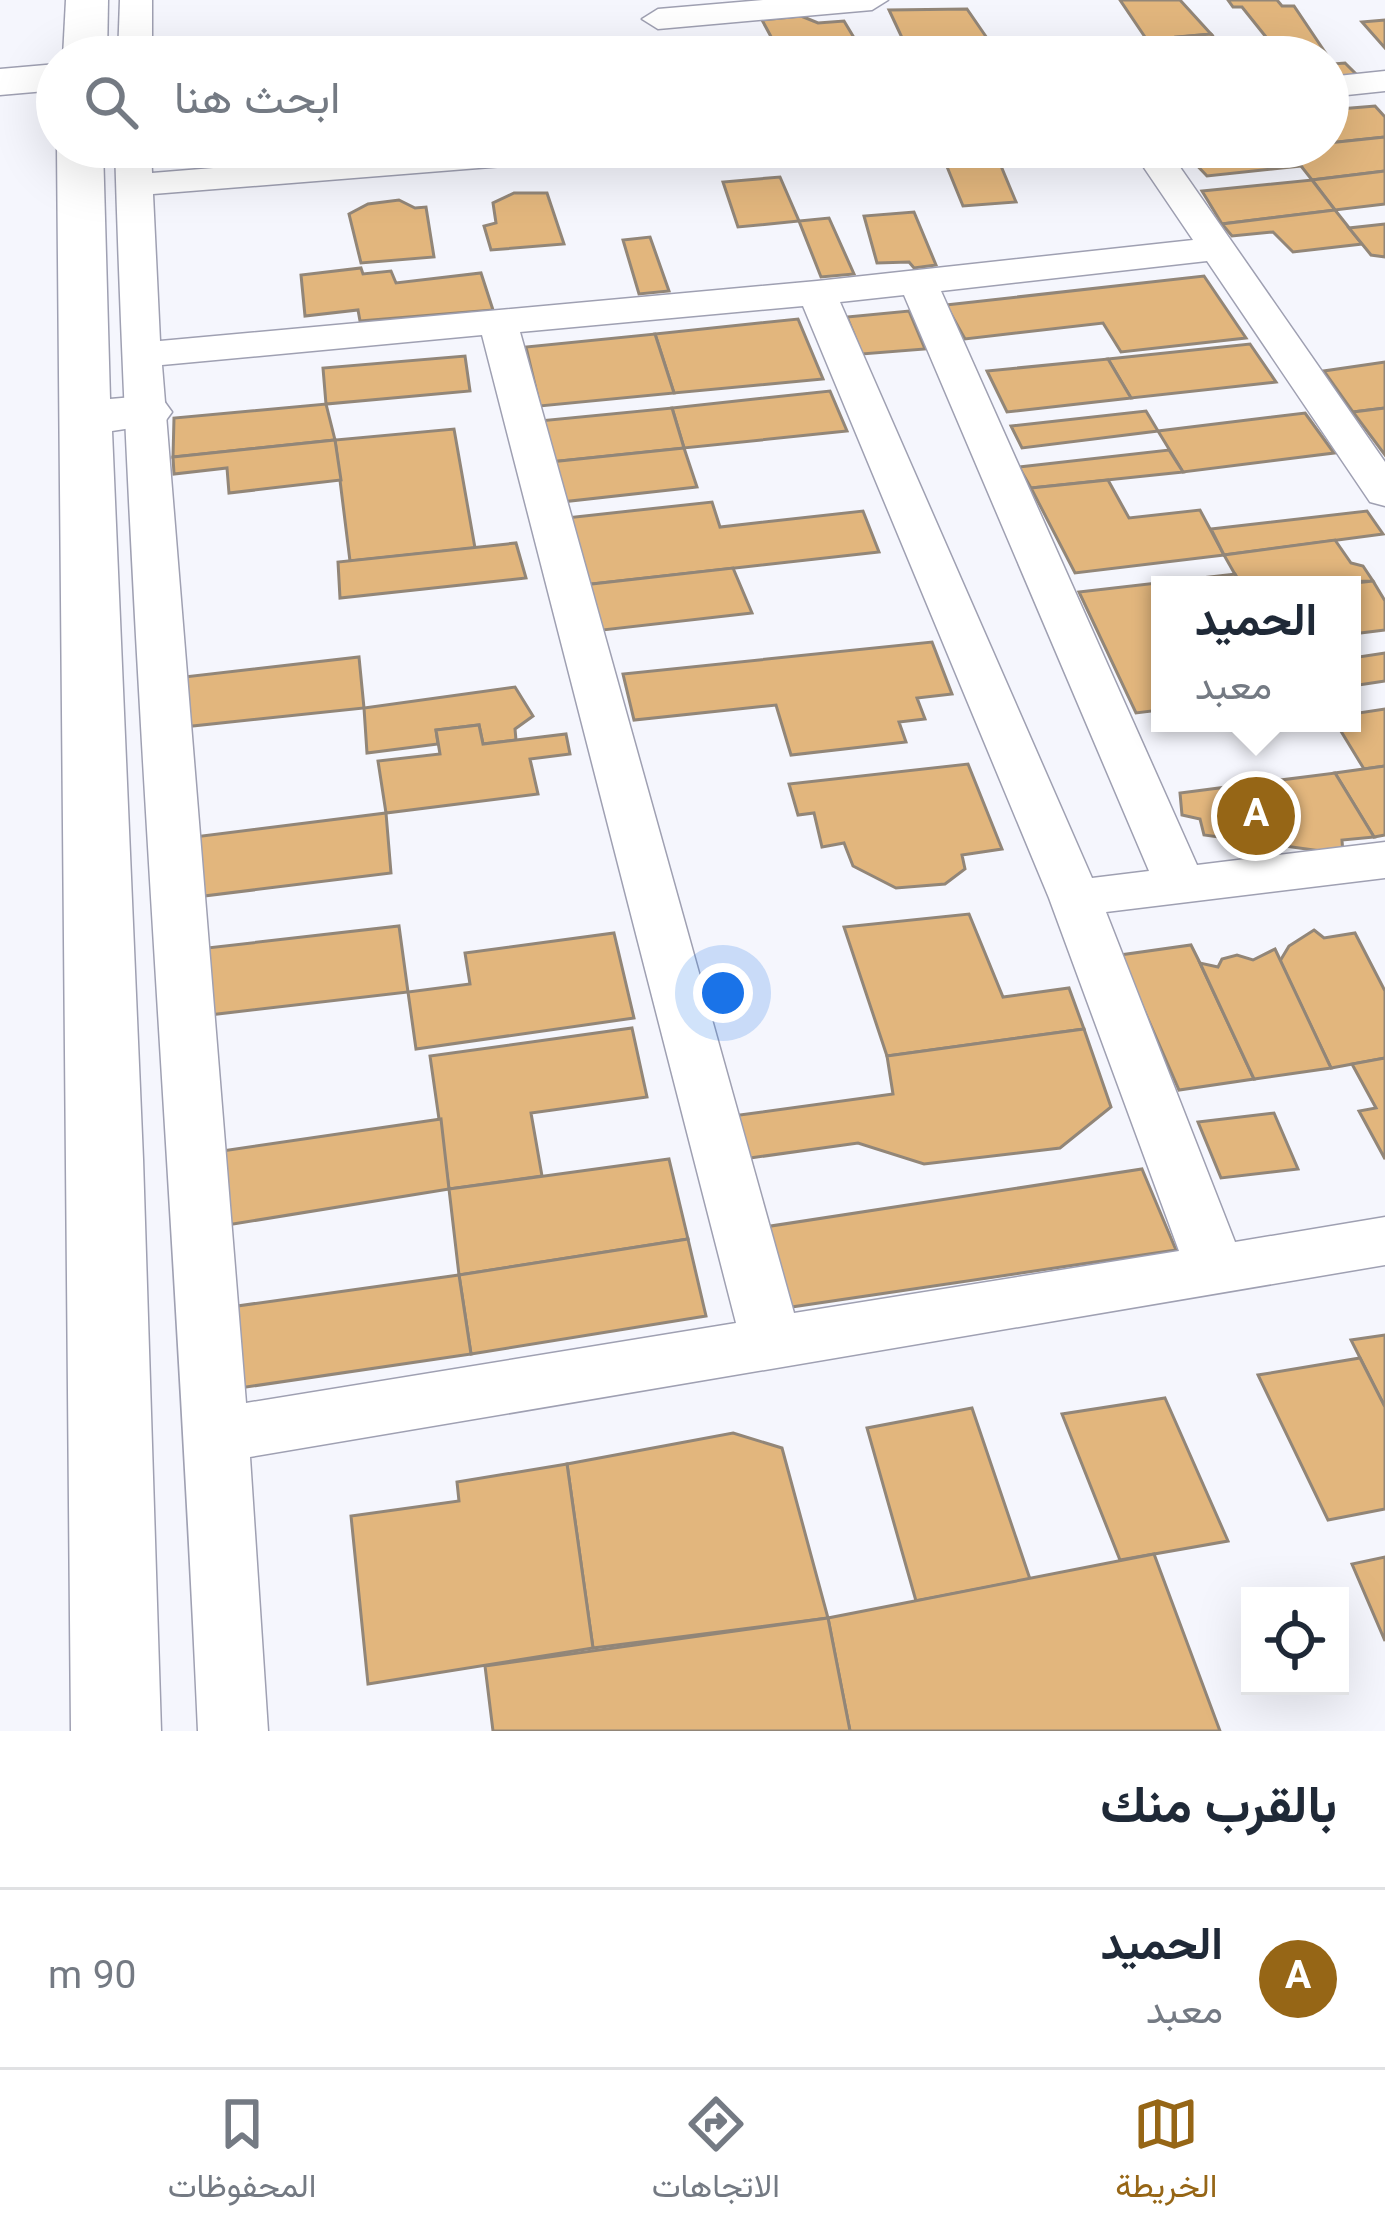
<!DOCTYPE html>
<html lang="ar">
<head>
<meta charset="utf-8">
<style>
	body { margin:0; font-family:Georgia,Vazirmatn,serif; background:#f2f2f3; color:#1f2937; direction:rtl }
	.controls { position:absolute; right:36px; bottom:36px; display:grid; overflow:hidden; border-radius:0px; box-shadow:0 12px 48px #0002 }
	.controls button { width:108px; height:108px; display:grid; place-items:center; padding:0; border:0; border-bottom:3px solid #e0e1e3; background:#fff; color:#1f2937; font:60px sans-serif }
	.you { position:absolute; left:723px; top:993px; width:42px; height:42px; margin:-30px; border:9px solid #fff; border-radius:50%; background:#1a73e8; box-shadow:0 0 0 18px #1a73e833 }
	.badge { display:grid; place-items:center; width:78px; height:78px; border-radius:50%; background:#966616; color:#fff; font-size:39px; font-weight:700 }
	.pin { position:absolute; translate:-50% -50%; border:6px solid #fff; box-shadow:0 3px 12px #0006 }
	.popup { position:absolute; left:1151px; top:576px; width:210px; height:156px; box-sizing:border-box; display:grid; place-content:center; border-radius:0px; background:#fff; filter:drop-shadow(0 3px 9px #0005); font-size:39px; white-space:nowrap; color:#747a83 }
	.popup b { font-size:45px; color:#1f2937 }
	.popup::after { content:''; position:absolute; left:50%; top:100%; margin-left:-24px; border:24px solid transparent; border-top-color:#fff }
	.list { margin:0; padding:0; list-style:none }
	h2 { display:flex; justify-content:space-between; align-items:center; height:156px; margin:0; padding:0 48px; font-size:51px }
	h2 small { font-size:39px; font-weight:400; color:#747a83 }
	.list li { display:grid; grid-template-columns:78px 1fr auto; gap:36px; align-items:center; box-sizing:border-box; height:180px; padding:0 48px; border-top:3px solid #e0e1e3 }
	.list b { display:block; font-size:45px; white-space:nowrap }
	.list p { margin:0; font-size:39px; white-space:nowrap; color:#747a83 }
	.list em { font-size:39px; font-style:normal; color:#747a83 }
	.icon { flex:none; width:66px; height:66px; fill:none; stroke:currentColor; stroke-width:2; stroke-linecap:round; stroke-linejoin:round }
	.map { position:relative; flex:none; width:1385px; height:1731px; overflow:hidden; direction:ltr }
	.search { position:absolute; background:#fff; box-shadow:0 12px 48px #0002; left:36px; right:36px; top:36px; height:132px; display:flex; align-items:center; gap:30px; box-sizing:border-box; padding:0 42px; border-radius:66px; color:#747a83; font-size:45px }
	.sheet { height:336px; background:#fff }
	nav { display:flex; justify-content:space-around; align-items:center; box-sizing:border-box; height:168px; border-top:3px solid #e0e1e3; background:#fff; font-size:33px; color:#747a83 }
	nav a { display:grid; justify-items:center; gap:6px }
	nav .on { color:#966616 }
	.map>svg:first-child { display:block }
	.building { fill:#e2b67d; stroke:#928678; stroke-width:3 }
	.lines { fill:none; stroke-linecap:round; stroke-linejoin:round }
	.minor-casing { stroke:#9fa0b2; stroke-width:3 }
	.secondary-casing { stroke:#9fa0b2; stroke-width:3 }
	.minor { fill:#fff; fill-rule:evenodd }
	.secondary { fill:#fff; fill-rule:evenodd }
</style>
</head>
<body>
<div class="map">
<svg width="1385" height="1731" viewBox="0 0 1385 1731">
	<rect width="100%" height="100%" fill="#f5f6fd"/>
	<g class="building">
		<polygon points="1120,0 1180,0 1211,34 1147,40"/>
		<polygon points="1228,0 1277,0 1282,6 1294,6 1333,64 1345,63 1358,76 1328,78 1328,57 1282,57 1242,7 1233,7"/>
		<polygon points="967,9 998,54 911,57 889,10"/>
		<polygon points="801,16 818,23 844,21 862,51 834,57 782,57 762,20"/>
		<polygon points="1385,20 1385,48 1362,22"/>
		<polygon points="1211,34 1230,57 1195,57 1177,37"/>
		<polygon points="1375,106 1385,117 1385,137 1328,143 1328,110"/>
		<polygon points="1385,137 1385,171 1312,180 1286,147 1328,147 1328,143"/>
		<polygon points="939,147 969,147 972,154 996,154 1016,202 963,206"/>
		<polygon points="1164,147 1286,147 1301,166 1207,176 1185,153 1167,153"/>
		<polygon points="1385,171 1385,204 1335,210 1312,180"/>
		<polygon points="780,177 799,221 738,227 723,182"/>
		<polygon points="1312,180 1335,210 1222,224 1202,191"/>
		<polygon points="514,193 547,193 564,244 491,250 484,226 496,223 493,203"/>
		<polygon points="399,200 415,208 426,207 434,257 361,263 349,214 368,204"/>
		<polygon points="1335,210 1362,244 1293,252 1273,232 1232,236 1222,224"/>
		<polygon points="914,212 936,265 914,268 909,262 877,263 864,216"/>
		<polygon points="829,218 854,274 821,277 799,221"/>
		<polygon points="1385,224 1385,257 1371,255 1349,228"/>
		<polygon points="650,237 669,291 639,294 623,240"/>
		<polygon points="361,268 363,274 391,271 396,283 481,273 493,310 360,321 358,310 305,316 301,275"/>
		<polygon points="1204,276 1246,338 1121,352 1103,323 965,339 946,305"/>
		<polygon points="909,311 925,349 862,354 847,317"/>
		<polygon points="798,319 823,379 674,393 655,334"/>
		<polygon points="655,334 674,393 540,406 526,347"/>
		<polygon points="1250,344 1276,382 1131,398 1108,359"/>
		<polygon points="465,356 470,391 326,404 323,368"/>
		<polygon points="1108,359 1131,398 1007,412 987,371"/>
		<polygon points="1385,362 1385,408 1353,412 1324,371"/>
		<polygon points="830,391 847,431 684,448 672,408"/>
		<polygon points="326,404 335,440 173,457 174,418"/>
		<polygon points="672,408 684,448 550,462 539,421"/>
		<polygon points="1385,408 1385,455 1353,412"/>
		<polygon points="1146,411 1158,431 1022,448 1011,426"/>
		<polygon points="1305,413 1334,453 1183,472 1158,431"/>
		<polygon points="454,429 475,548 350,561 335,440"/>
		<polygon points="335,440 341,480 229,493 227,468 174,474 173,457"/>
		<polygon points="684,448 697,487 561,502 550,462"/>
		<polygon points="1169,450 1183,472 1031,488 1019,467"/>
		<polygon points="1108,480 1129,518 1200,510 1224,555 1075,573 1031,488"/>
		<polygon points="712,502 720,527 863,511 879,552 583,585 566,518"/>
		<polygon points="1367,511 1383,534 1224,555 1211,529"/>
		<polygon points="1335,540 1351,563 1363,566 1373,581 1241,585 1224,555"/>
		<polygon points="516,543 526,578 340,598 338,562"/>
		<polygon points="733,568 752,613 603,630 583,585"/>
		<polygon points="1235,574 1241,585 1160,585 1160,710 1136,713 1079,592"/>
		<polygon points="1373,581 1385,601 1385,630 1352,634 1352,585 1337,585"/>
		<polygon points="932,642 952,694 917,698 925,719 899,722 906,742 791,755 776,705 634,720 623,674"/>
		<polygon points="1385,653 1385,681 1352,686 1352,658"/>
		<polygon points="359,657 364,708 183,727 184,677"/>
		<polygon points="515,687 533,716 515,729 516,740 483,744 479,725 436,730 438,744 367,753 364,708"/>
		<polygon points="1385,709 1385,766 1364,769 1336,723 1352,723 1352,714"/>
		<polygon points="479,725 483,744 566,734 570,754 530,759 538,794 386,813 378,761 440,754 436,730"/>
		<polygon points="968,764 1002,849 962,855 965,869 945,884 896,888 853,866 844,843 822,847 814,813 798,815 789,784"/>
		<polygon points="1385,766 1385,835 1374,837 1335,773"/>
		<polygon points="1335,773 1374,837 1342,840 1343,854 1204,835 1200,819 1182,815 1180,793"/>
		<polygon points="386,813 391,873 196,897 194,837"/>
		<polygon points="969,914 1003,997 1069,988 1084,1029 887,1056 844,927"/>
		<polygon points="399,926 408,992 209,1015 207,948"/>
		<polygon points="1314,930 1324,938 1355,933 1385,991 1385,1058 1331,1068 1280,961 1289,946"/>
		<polygon points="614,933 634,1018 416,1049 408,992 470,984 465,953"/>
		<polygon points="1191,945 1200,963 1254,1079 1179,1090 1120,955"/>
		<polygon points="1275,949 1331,1068 1254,1079 1200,963 1218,967 1222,959 1237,955 1253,960"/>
		<polygon points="632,1028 647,1097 531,1113 542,1176 449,1189 430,1056"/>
		<polygon points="1084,1029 1111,1107 1060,1148 924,1164 858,1143 736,1160 725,1117 893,1094 887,1056"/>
		<polygon points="1385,1058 1385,1159 1359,1111 1376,1108 1352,1064"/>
		<polygon points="1274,1113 1298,1169 1221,1178 1198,1122"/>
		<polygon points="441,1119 449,1189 227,1225 222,1151"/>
		<polygon points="669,1159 688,1239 459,1275 449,1189"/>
		<polygon points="1142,1169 1176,1250 778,1309 758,1228"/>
		<polygon points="688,1239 706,1316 471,1354 459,1275"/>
		<polygon points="459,1275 471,1354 226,1390 223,1308"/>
		<polygon points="1385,1335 1385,1407 1351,1340"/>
		<polygon points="1360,1358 1385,1407 1385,1509 1328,1520 1258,1375"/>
		<polygon points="1165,1398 1228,1541 1120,1560 1062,1414"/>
		<polygon points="972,1408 1030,1579 916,1601 867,1428"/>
		<polygon points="733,1433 782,1448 828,1618 593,1648 567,1464"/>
		<polygon points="567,1464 593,1648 368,1684 351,1516 459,1501 457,1482"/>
		<polygon points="1154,1554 1220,1731 850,1731 828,1618"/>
		<polygon points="1385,1557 1385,1641 1352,1564"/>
		<polygon points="828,1618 850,1731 493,1731 485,1666"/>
	</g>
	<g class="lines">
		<defs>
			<g id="minor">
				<polygon points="120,0 152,0 152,57 118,57"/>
				<polygon points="763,0 888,0 872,10 658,29 642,19 658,9"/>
				<polygon points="1385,71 1385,91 1328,97 1328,77"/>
				<path d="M115 147H151L152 173 473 147H623L617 154 605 158 153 194 160 341 817 281 1193 240 1130 147H1166L1385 462V506L1370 502 1207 261 941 291 1197 865 1385 842V878L1106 912 1235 1242 1385 1217V1265L250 1457 268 1731H198C175 1203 130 674 115 147ZM904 295 1149 871 1092 878 840 302ZM803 306 1049 898 1179 1251 794 1313 520 332ZM482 335 736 1323 246 1403 162 365Z"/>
			</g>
			<g id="secondary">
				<polygon points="66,0 108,0 107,57 63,57"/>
				<polygon points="57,64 57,90 0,95 0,69"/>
				<polygon points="57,147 103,147 110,399 145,396 164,401 172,412 164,423 112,431 143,1159 161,1731 71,1731"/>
			</g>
		</defs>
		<use href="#minor" class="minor-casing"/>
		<use href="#secondary" class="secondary-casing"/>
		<use href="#minor" class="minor"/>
		<use href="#secondary" class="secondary"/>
	</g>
</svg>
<div class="controls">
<button><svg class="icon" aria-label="locate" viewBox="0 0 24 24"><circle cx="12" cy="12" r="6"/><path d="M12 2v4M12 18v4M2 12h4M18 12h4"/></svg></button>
</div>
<div class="you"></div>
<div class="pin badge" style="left:1256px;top:816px">A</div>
<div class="popup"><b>الحميد</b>معبد</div>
<div class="search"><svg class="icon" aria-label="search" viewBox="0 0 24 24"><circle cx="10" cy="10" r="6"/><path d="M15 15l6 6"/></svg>ابحث هنا</div>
</div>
<section class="sheet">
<h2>بالقرب منك<small></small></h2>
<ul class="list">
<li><span class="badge">A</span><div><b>الحميد</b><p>معبد</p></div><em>90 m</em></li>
</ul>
</section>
<nav>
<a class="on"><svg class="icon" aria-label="map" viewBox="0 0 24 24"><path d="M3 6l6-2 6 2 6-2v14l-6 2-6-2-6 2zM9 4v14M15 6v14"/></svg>الخريطة</a>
<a><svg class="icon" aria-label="directions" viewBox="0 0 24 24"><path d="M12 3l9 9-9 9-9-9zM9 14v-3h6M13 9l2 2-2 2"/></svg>الاتجاهات</a>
<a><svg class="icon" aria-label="saved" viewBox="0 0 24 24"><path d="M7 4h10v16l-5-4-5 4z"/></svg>المحفوظات</a>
</nav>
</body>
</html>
